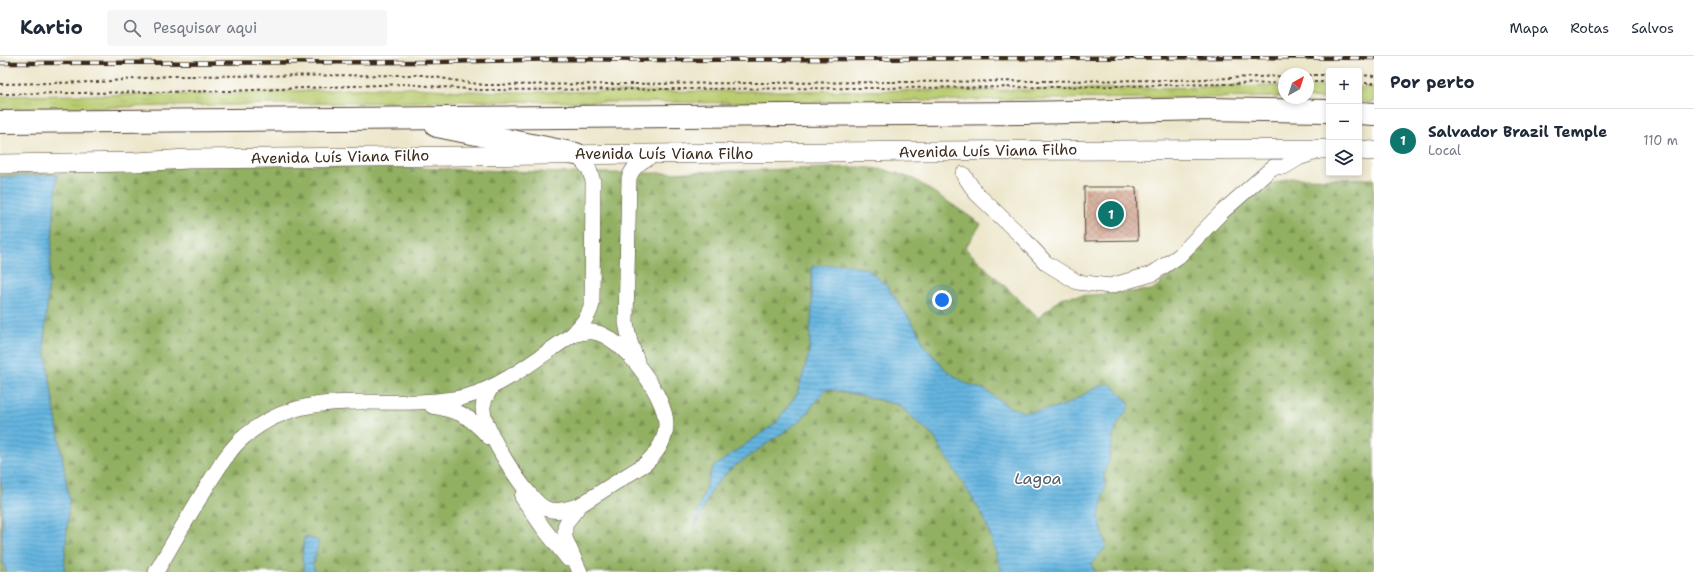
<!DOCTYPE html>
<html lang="pt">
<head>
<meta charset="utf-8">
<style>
	body { margin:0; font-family:"Shantell Sans",sans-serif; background:#f6f6f7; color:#1f2937 }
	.controls { position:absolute; right:12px; top:12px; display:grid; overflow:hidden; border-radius:4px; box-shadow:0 2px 6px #0003 }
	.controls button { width:36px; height:36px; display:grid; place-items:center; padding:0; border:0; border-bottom:1px solid #e0e1e3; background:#fff; color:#1f2937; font:20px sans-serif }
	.compass { position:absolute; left:1278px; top:12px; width:36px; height:36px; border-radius:50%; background:#fff; box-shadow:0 2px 6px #0003; rotate:39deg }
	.you { position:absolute; left:942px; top:244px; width:14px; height:14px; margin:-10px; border:3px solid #fff; border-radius:50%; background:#1a73e8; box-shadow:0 0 0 6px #1a73e833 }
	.badge { display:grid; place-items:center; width:26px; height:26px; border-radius:50%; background:#0f766e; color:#fff; font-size:13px; font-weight:700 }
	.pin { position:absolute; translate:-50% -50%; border:2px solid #fff; box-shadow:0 1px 4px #0006 }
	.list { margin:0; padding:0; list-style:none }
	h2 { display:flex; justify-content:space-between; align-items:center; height:52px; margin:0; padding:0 16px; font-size:17px }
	h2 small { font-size:13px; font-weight:400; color:#747a83 }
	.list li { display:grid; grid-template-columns:26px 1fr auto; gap:12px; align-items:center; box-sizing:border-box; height:64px; padding:0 16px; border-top:1px solid #e0e1e3 }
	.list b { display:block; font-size:15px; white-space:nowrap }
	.list p { margin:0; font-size:13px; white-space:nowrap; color:#747a83 }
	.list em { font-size:13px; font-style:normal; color:#747a83 }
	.icon { flex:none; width:22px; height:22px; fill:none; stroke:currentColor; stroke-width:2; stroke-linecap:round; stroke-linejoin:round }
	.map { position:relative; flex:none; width:1374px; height:516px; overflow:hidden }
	header { display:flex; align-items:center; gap:24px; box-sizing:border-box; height:56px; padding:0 20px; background:#fff; border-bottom:1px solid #e0e1e3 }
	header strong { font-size:19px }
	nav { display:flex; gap:22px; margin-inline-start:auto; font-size:14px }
	.search { width:280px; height:36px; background:#f6f6f7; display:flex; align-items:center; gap:10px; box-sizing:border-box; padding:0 14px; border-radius:4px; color:#747a83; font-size:15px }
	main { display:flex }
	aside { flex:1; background:#fff }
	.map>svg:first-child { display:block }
	.grass { fill:url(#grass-tufts); stroke:#7a7b46 }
	.forest { fill:url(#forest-firs); stroke:#666d40 }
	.water { fill:url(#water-rules); stroke:#50707f }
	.building { fill:url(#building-cross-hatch) }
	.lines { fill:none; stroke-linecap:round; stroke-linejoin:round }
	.minor-casing { stroke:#564638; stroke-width:16 }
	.major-casing { stroke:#564638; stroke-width:20 }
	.highway-casing { stroke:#564638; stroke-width:24 }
	.path { stroke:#564638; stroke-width:2; stroke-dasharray:3 3; stroke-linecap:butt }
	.minor { stroke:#fff; stroke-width:15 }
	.major { stroke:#fff; stroke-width:19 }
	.highway { stroke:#fff; stroke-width:22 }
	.rail-casing { stroke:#3b2a1e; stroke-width:4.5 }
	.rail { stroke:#fff; stroke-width:3; stroke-dasharray:9; stroke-linecap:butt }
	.labels { text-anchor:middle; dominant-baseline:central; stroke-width:3.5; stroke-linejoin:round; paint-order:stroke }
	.street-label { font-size:15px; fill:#3b2a1e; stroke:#fff }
	.water-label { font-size:16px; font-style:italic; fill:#4a5b62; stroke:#fff }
</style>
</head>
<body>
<header>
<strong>Kartio</strong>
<div class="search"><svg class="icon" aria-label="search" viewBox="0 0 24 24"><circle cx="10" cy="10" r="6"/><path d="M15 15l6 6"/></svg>Pesquisar aqui</div>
<nav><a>Mapa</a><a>Rotas</a><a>Salvos</a></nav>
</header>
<main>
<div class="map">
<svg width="1374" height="516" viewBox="0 0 1374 516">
	<defs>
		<pattern id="grass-tufts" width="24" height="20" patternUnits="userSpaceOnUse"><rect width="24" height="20" fill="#b9cc6f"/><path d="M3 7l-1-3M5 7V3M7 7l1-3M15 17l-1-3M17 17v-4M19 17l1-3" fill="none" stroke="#a0af60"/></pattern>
		<pattern id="forest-firs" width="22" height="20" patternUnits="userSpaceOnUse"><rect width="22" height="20" fill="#92b062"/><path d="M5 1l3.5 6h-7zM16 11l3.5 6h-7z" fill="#788f50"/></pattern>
		<pattern id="water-rules" width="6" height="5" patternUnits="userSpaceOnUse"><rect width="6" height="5" fill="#65b5e0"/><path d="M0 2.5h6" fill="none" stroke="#5493b5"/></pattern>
		<pattern id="building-cross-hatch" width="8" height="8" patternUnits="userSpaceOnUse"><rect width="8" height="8" fill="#d3a691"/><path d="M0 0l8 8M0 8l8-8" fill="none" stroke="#ac8776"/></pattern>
	</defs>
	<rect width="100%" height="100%" fill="#fff"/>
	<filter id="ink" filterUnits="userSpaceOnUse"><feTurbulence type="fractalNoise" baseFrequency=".025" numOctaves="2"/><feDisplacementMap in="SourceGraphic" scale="8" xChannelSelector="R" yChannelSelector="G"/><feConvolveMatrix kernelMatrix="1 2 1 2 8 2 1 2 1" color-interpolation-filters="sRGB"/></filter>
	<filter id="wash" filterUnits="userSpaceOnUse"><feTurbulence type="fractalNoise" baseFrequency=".012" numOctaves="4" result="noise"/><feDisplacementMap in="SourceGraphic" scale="16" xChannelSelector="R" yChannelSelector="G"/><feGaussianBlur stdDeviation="0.9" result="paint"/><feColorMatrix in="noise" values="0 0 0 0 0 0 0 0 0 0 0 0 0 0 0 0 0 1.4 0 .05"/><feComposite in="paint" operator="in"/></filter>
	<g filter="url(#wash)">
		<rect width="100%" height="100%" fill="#ece6ca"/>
		<g class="grass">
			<polygon points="1284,30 1284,41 1026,43 776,47 459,45 0,53 0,40 210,38 403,31 460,35 529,36 1026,34"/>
			<polygon points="1308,30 1329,30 1329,43 1306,42 1308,42"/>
			<polygon points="1359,31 1374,31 1374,47 1359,45"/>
		</g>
		<g class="forest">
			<polygon points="180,108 325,109 570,117 657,117 861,111 886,114 914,123 981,168 965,192 1038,262 1063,241 1153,234 1260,131 1291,122 1374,123 1374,516 1095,516 1091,508 1106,491 1099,461 1105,430 1104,416 1109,404 1113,380 1119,365 1126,357 1099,330 1066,349 1046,354 1024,356 1009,351 985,334 967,328 947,315 925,291 918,275 886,229 812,210 812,252 809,298 797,338 776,367 712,412 695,471 712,433 729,414 801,364 826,333 859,339 899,349 934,381 984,461 1002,516 315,516 313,509 318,485 304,481 302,503 305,516 64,516 69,443 44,288 57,120 0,121 0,118 71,117"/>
			<polygon points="0,422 2,432 2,503 6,516 0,516"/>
		</g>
		<g class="water">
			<polygon points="57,119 44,288 69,443 64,516 6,516 2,503 2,432 0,422 0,121"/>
			<polygon points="845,208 867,213 886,229 918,275 925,291 947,315 967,328 985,334 1009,351 1024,356 1046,354 1066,349 1099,330 1111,328 1130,348 1126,357 1119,365 1113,380 1109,404 1104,416 1105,430 1099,461 1106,491 1091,508 1095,516 1002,516 984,461 934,381 899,349 859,339 826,333 801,364 729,414 712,433 694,474 701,445 712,412 776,367 797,338 809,298 812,252 812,210"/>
			<polygon points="304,481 319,485 313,509 315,516 305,516 302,503"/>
		</g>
		<g id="blocks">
			<polygon class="building" points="1084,131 1136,131 1138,184 1085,185"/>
		</g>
	</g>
	<g filter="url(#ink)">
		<use href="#blocks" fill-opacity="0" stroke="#564638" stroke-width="1"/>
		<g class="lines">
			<defs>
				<g id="minor">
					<polyline points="963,118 976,137 1022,181 1046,207 1077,226 1110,230 1152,218 1179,200 1222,156 1273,111 1284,111 1299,102 1317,96"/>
					<path d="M572 279C581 269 589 261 592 248L593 125 589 113 576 98"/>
					<path d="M637 305 630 286 626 267 629 122C633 109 644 104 655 98"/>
					<path d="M491 332C487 339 483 344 483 352 482 372 528 446 547 453 557 457 570 452 580 449"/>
					<path d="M432 350C461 355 469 360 489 381"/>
					<polyline points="522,441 544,473 568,503"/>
					<path d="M156 516C173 487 189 459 207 430 218 413 229 393 245 380 301 332 368 351 435 345 446 344 458 343 468 340 504 330 540 300 572 279 579 278 586 275 593 276 622 279 666 340 666 368 666 384 656 398 645 408L580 449 568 464 565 470V482L580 516"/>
				</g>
				<g id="major">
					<polyline points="1359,94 1374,95"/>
					<polyline points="0,108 135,106 188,103 929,95 1329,93"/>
				</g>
				<g id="highway">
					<polyline points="1359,57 1374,58"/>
					<polyline points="0,66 1025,57 1208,53 1329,55"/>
					<polyline points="437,70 576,98"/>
				</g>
			</defs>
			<use href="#minor" class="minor-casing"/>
			<use href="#major" class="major-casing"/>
			<use href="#highway" class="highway-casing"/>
			<g class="path">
				<polyline points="1308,19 1329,19"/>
				<polyline points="1359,19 1374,20"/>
				<polyline points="1308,26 1329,26"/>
				<polyline points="1359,27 1374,27"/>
				<polyline points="0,28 100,26 169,20 422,19 483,29 1177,24 1284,20"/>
				<polyline points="0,38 230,35 403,28 481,34 1060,31 1284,27"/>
			</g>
			<use href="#minor" class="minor"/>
			<use href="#major" class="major"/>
			<use href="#highway" class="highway"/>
			<defs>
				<polyline id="rail" points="0,7 438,6 562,3 665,4 1236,1 1374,2"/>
			</defs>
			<use href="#rail" class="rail-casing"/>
			<use href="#rail" class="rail"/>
		</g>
	</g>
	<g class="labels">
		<g class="street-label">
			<text transform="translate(988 95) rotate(-1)">Avenida Luís Viana Filho</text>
			<text x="664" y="98">Avenida Luís Viana Filho</text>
			<text transform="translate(340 101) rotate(-1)">Avenida Luís Viana Filho</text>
		</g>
		<g class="water-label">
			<text x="1038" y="422">Lagoa</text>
		</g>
	</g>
</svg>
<div class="controls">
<button>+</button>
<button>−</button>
<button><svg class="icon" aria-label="layers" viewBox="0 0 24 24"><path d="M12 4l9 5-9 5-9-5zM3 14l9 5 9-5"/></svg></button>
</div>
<svg class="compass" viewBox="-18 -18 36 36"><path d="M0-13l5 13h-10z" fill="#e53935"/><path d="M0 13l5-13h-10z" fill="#747a83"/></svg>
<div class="you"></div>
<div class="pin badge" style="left:1111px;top:158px">1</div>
</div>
<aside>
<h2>Por perto<small></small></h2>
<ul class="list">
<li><span class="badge">1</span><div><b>Salvador Brazil Temple</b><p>Local</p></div><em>110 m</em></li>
</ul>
</aside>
</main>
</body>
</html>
